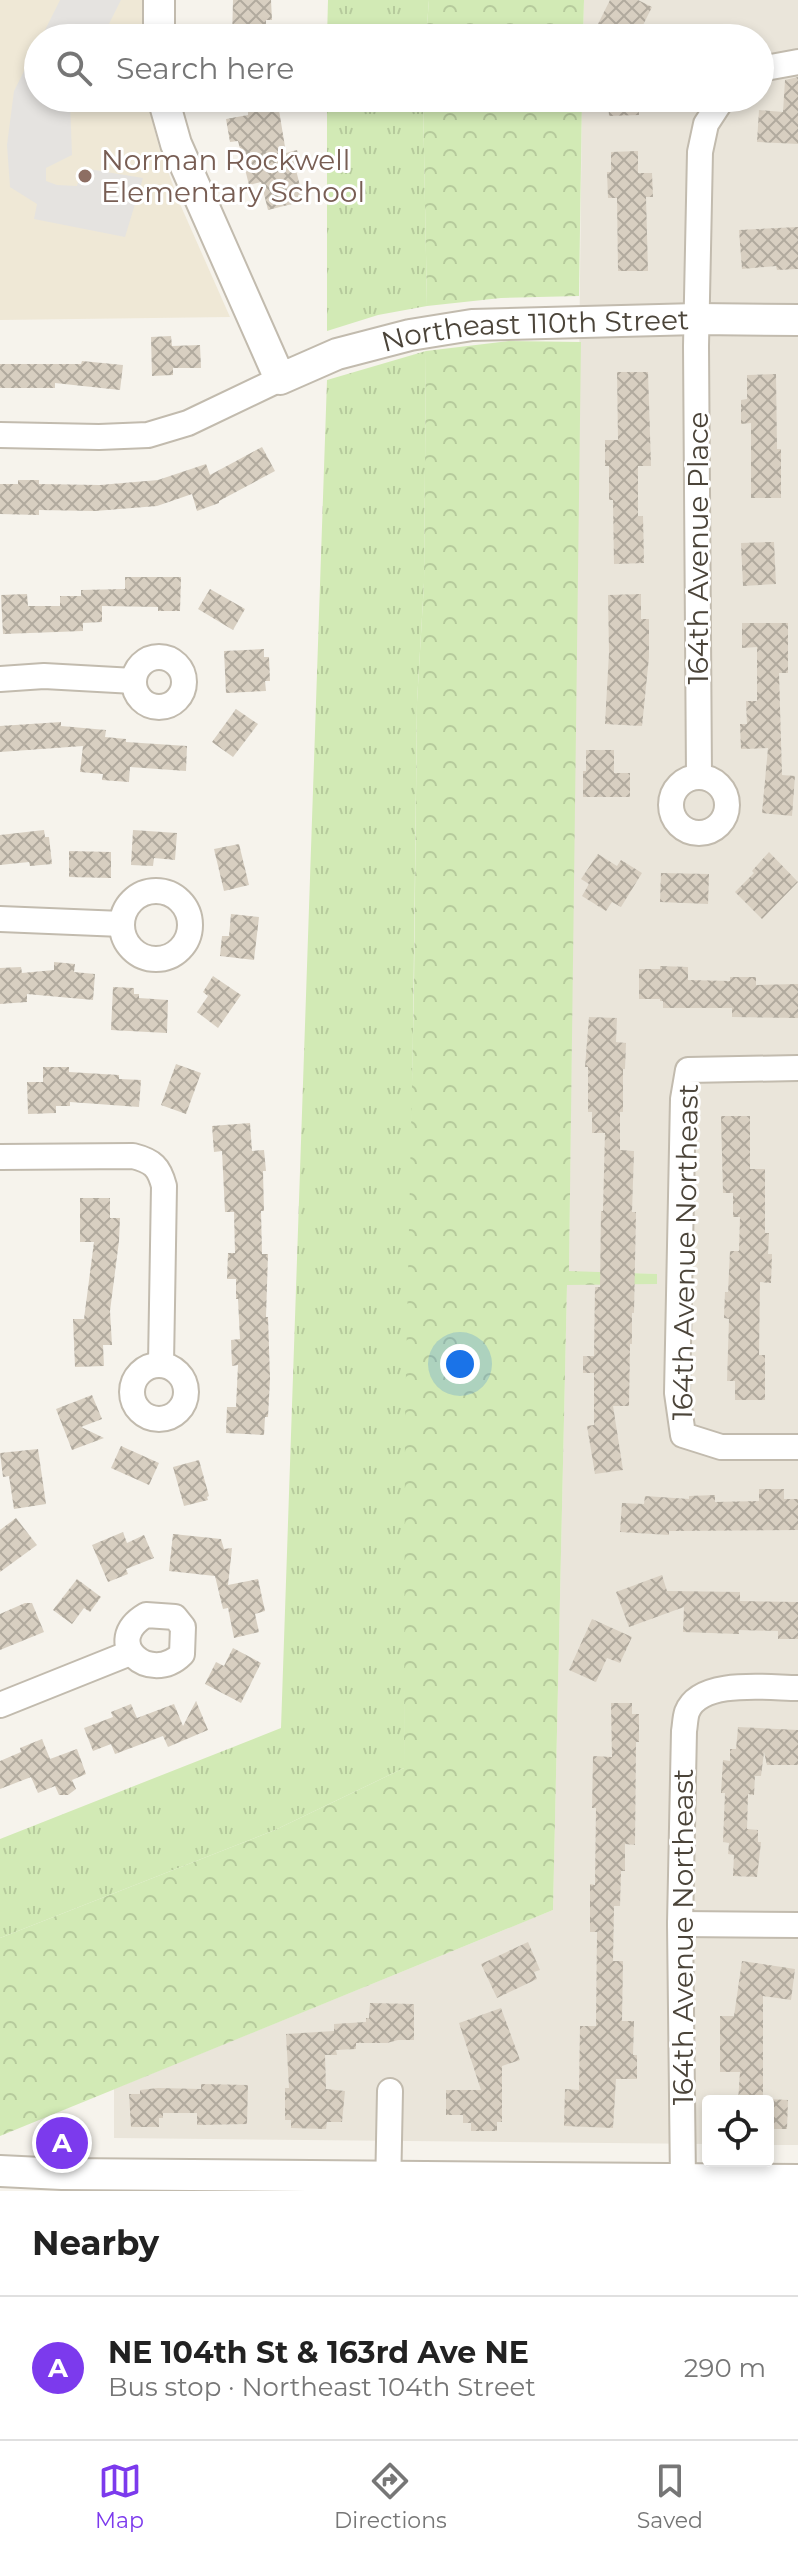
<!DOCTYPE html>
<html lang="en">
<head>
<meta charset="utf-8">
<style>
	body { margin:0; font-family:Montserrat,sans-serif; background:#f6f6f6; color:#222 }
	.controls { position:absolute; right:24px; bottom:24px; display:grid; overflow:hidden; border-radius:8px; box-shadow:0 4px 12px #0003 }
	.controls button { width:72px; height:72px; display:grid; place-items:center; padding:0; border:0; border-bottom:2px solid #e0e0e0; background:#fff; color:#222; font:40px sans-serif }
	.you { position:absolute; left:460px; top:1364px; width:28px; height:28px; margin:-20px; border:6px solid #fff; border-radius:50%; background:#1a73e8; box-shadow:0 0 0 12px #1a73e833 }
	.badge { display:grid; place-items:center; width:52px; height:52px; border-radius:50%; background:#7c3aed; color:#fff; font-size:26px; font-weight:700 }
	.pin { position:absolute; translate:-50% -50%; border:4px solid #fff; box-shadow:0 2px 8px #0006 }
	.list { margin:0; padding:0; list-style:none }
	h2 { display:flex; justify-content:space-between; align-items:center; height:104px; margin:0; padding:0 32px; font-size:34px }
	h2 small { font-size:26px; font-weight:400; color:#767676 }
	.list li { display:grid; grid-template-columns:52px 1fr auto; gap:24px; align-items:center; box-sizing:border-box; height:144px; padding:0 32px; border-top:2px solid #e0e0e0 }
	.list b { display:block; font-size:30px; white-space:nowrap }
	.list p { margin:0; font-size:26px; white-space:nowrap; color:#767676 }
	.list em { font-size:26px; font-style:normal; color:#767676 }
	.icon { flex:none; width:44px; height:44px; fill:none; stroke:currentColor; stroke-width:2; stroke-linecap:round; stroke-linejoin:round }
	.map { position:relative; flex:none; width:798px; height:2191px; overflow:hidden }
	.search { position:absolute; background:#fff; box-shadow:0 4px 12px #0003; left:24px; right:24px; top:24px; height:88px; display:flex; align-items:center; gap:20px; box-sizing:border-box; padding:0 28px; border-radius:44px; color:#767676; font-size:30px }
	.sheet { height:248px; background:#fff }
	nav { display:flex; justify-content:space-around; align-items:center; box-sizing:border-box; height:112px; border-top:2px solid #e0e0e0; background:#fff; font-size:22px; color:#767676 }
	nav a { display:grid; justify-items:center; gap:4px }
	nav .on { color:#7c3aed }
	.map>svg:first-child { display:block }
	.residential { fill:#eae5da }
	.education { fill:#efe8d6 }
	.grass { fill:url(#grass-tufts) }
	.forest { fill:url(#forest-crowns) }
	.parking { fill:#e5e3e0 }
	.building { fill:url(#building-cross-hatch) }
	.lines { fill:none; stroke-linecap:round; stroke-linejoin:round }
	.minor-casing { stroke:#c2bbae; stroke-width:28 }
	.tertiary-casing { stroke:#c2bbae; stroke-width:34 }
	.minor { stroke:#fff; stroke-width:24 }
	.tertiary { stroke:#fff; stroke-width:30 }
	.education-dot { fill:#8d6e63; stroke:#fff; stroke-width:3 }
	.labels { text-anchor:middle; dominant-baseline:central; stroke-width:6; stroke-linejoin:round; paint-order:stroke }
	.education-label { font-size:28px; fill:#785e54; stroke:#fff; text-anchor:start }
	.street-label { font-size:28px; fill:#4b4439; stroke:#fff }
</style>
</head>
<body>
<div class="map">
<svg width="798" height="2191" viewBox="0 0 798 2191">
	<defs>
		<pattern id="grass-tufts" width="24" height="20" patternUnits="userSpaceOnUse" patternTransform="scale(2)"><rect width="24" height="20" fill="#d2eab5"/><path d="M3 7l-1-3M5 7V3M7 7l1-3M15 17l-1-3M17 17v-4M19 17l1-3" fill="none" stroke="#b6ca9c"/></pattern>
		<pattern id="forest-crowns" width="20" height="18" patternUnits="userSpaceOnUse" patternTransform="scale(2)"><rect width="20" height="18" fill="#d2eab5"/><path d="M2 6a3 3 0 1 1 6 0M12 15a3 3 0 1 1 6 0" fill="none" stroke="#b6ca9c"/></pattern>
		<pattern id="building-cross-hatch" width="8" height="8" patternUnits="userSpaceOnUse" patternTransform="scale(2)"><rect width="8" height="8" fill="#d8cfc1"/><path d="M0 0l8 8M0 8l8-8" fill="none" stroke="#b1aa9e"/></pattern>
	</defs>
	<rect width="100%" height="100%" fill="#f6f3ec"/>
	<polygon class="residential" points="584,0 798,0 798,2145 768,2145 768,2101 708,2101 708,2144 114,2138 114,2089 553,1910 567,1284 657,1283 657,1274 569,1272 582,98 760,98 760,38 583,38"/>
	<polygon class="education" points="0,0 142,0 143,38 38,38 38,98 146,98 159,147 180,204 230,317 0,320"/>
	<g class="grass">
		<polygon points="328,0 429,0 426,38 327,38"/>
		<polygon points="327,98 423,98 427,306 378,315 327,331"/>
		<polygon points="426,351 424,583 417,702 404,1768 275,1830 0,1938 0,1839 281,1728 327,380"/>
	</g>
	<g class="forest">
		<polygon points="429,0 584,0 583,38 426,38"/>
		<polygon points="423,98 582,98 579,296 501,298 427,306"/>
		<polygon points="509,341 581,342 569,1271 657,1274 657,1284 567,1285 553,1910 0,2136 0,1938 275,1830 404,1768 405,1419 414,988 417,702 424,583 426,351"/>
	</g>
	<g class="parking">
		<polygon points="60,0 121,0 102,38 41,38"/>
		<polygon points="38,43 38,98 67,98 70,102 72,155 46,168 46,181 57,185 77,186 82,168 143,178 125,237 34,219 37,204 10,187 7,145 14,91"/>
	</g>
	<g class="building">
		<polygon points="233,0 271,0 272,20 266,20 266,38 232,38"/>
		<polygon points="610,0 638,0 652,7 642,27 635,24 628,38 606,38 594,32"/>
		<polygon points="798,77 798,144 757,142 759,110 783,112 785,80"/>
		<polygon points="248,98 277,98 286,153 297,150 302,169 296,170 302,194 298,195 300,202 268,210 261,182 249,185 238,141 230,142 226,119 248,115"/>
		<polygon points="608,98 638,98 639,115 609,116"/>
		<polygon points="638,151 638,173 652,173 653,197 646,197 648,271 618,271 617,198 608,198 607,172 611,172 611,152"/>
		<polygon points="798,227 798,269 777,270 776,266 742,269 739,230"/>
		<polygon points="171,336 172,346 200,345 201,368 173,368 173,375 152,376 151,337"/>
		<polygon points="82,361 123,365 120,390 55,383 55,388 0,388 0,364 81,364"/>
		<polygon points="617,372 648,372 651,466 638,466 638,516 643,516 644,563 614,564 613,500 609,500 609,466 605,466 605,440 618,440"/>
		<polygon points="776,374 777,449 781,449 781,498 751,498 751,423 741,424 741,400 747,399 747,375"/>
		<polygon points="262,447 275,471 219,501 219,503 197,511 192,494 157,506 95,511 39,510 39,515 0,514 0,484 18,484 18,480 39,480 39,484 100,485 158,480 206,464 210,475"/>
		<polygon points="774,542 776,584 743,586 741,543"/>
		<polygon points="125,577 181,577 180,611 158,611 158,607 102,606 102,622 83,623 83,631 3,634 1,595 27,594 28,606 60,606 60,596 81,596 81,590 125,589"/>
		<polygon points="210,589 245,609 233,630 198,609"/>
		<polygon points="641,594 641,619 649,619 649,657 642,726 605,724 609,653 608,595"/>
		<polygon points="742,623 788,623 788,673 779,673 782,775 795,776 792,816 762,813 768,748 741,749 740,724 747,724 746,701 757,701 757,647 742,648"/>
		<polygon points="264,649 264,657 269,657 270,681 265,681 266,691 226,693 224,651"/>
		<polygon points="236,709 258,724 233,757 212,742"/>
		<polygon points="61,722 61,726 106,730 105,737 126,739 126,742 187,746 186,771 130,767 129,782 102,780 103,774 80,772 83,746 0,752 0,726"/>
		<polygon points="586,750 614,750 614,773 630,773 630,797 583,797 583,771 586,771"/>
		<polygon points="44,830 45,837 49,837 52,864 30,866 29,862 0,865 0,835"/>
		<polygon points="133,830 177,833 175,860 154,858 153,866 131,865"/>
		<polygon points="239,844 249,885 224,891 214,849"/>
		<polygon points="69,851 111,852 111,878 69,877"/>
		<polygon points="769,852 798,882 762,919 735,892 754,873 752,871"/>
		<polygon points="598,854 617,866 621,860 642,873 621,907 612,902 606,911 582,896 589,884 581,879"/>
		<polygon points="661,873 709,874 708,904 660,902"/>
		<polygon points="231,914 259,917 254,960 220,956 222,936 229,936"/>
		<polygon points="54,962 75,964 74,972 95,974 93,1000 27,994 27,1002 0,1004 0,968 21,967 22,973 54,970"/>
		<polygon points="660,966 688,967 688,980 730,981 730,977 756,977 756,985 798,984 798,1018 732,1017 732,1008 663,1008 663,1001 660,1001 660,999 639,999 639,969 660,969"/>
		<polygon points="213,976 241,995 218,1028 197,1012 208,996 203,992"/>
		<polygon points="113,987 134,988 134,994 139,994 139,998 168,1000 167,1033 111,1030"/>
		<polygon points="589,1017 617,1018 616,1042 626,1043 625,1069 623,1069 623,1112 620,1112 620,1150 634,1151 632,1212 636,1212 634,1313 632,1313 632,1344 630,1344 629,1406 613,1406 623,1470 595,1474 587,1426 594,1425 594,1373 583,1373 583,1356 594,1356 595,1287 600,1287 601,1211 603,1211 605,1133 592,1133 592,1112 588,1112 588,1067 585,1067"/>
		<polygon points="176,1064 201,1073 186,1114 161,1105"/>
		<polygon points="43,1067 69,1067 69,1072 119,1075 119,1079 141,1080 139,1107 70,1102 70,1106 56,1106 56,1113 28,1114 27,1082 43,1082"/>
		<polygon points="721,1116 750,1116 750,1169 765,1169 765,1233 769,1233 768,1254 772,1254 771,1283 760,1282 759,1355 765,1355 765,1400 735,1400 735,1381 727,1381 729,1319 724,1318 725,1292 728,1292 730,1251 739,1251 740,1217 733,1217 733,1193 723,1193"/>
		<polygon points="250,1123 252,1151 264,1150 266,1171 263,1171 264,1211 261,1211 262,1254 268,1254 266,1317 268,1317 270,1379 268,1417 265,1417 264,1435 226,1433 227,1407 236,1407 238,1365 232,1366 231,1340 240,1339 238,1299 236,1299 236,1279 227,1279 228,1253 235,1253 234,1212 225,1212 222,1151 214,1152 212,1126"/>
		<polygon points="80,1198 110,1198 110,1218 120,1218 119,1241 110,1311 112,1345 103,1345 104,1366 75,1367 73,1319 84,1319 94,1242 80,1242"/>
		<polygon points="92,1395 102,1419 81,1427 104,1438 72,1450 56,1409"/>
		<polygon points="121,1446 159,1463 149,1485 111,1468"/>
		<polygon points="38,1449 46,1504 14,1509 9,1476 3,1477 0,1453"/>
		<polygon points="199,1460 209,1496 207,1497 208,1500 184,1506 173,1467"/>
		<polygon points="759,1489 784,1489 784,1499 798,1499 798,1530 669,1531 669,1535 620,1532 622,1503 644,1504 645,1496 689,1499 689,1496 715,1495 715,1502 759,1501"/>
		<polygon points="16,1518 37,1545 0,1572 0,1530"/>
		<polygon points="123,1532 127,1543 144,1535 154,1558 126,1569 128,1574 108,1582 92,1545"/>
		<polygon points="173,1534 221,1539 224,1549 232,1548 228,1585 258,1579 265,1611 255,1614 259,1632 234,1638 228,1608 223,1609 215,1576 169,1571"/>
		<polygon points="662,1575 667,1591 740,1592 740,1601 798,1602 798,1639 778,1639 778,1631 739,1630 739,1634 683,1632 684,1607 629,1627 616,1592"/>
		<polygon points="77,1579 101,1597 90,1612 84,1608 72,1624 53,1610"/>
		<polygon points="25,1603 32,1603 44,1632 0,1650 0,1614"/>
		<polygon points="592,1619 632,1637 620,1663 607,1658 596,1682 569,1670"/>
		<polygon points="233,1648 261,1663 241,1703 205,1684 216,1662 224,1666"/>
		<polygon points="196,1701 208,1730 168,1747 163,1736 115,1754 111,1744 93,1751 84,1728 113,1717 111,1712 131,1704 137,1718 174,1704 183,1726"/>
		<polygon points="611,1703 632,1703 632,1714 639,1714 639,1742 636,1742 635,1845 625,1844 625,1871 621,1871 620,1906 614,1906 613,1961 623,1961 622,2021 634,2021 633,2055 637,2055 637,2079 616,2079 613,2128 564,2126 565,2089 579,2090 580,2026 596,2026 597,1932 590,1932 590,1884 595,1885 596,1808 592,1808 593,1756 612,1757"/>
		<polygon points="738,1727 798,1730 798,1765 767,1765 764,1752 761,1776 755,1776 754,1795 748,1794 747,1829 758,1830 758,1842 761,1842 757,1877 733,1876 734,1855 728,1854 729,1843 723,1842 725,1793 721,1793 723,1760 730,1761 730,1749 736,1749"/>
		<polygon points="42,1739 50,1759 77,1749 86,1774 72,1780 76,1789 68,1795 59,1795 55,1786 38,1793 31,1777 0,1789 0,1761 21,1752 20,1748"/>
		<polygon points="528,1942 540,1970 534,1972 537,1979 497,1998 481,1964"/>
		<polygon points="742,1961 795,1969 791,2000 763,1996 763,2101 738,2101 740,2072 720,2072 720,2016 734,2016"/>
		<polygon points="370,2003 414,2004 414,2040 398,2040 387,2043 356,2043 356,2049 336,2050 337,2055 325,2055 326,2089 345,2091 342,2122 327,2122 326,2129 291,2128 291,2120 285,2120 285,2088 289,2088 286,2034 334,2031 334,2024 366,2022 366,2018 369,2018"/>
		<polygon points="501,2008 520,2060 502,2066 502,2122 497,2122 497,2131 471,2131 471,2123 463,2123 463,2115 446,2115 446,2090 481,2090 459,2023"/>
		<polygon points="201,2084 248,2085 247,2124 197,2125 197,2113 163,2113 163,2118 159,2118 159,2127 131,2127 129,2094 140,2094 140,2090 158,2088 201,2089"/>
		<polygon points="768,2099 788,2100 787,2129 768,2129"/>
	</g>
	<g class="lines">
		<defs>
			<g id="minor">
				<polyline points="760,69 798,62"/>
				<polyline points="0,435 99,437 148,435 188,423 280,379"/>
				<circle cx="159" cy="682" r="25"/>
				<polyline points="0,679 44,676 134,681"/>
				<polyline points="699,777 696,346 700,152 706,124 723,98"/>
				<circle cx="699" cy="805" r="28"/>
				<circle cx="156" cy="925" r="34"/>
				<polyline points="0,919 122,924"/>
				<polyline points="798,1068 688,1070 683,1099 677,1393 683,1435 721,1447 798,1447"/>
				<path d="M0 1157 133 1156C153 1161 159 1167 164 1186L161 1364"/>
				<circle cx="159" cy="1392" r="27"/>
				<path d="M146 1615 175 1617 183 1627 182 1654C150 1686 100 1642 146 1615Z"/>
				<polyline points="0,1705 130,1653"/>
				<polyline points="680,1924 798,1925"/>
				<path d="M683 2181 680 1924 684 1731C685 1726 685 1718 687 1712 700 1678 769 1688 798 1688"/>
				<polyline points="388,2191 390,2091"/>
			</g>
			<g id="tertiary">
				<polyline points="159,38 159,0"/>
				<path id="s1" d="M163 98 176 144 280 379 337 354 410 335 472 325 697 319 798 320"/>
				<polyline points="0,2171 62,2174 798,2180"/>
			</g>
		</defs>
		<use href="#minor" class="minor-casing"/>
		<use href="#tertiary" class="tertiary-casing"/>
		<use href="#minor" class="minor"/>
		<use href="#tertiary" class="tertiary"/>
	</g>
	<circle class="education-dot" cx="85" cy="176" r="8"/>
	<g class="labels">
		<g class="education-label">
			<text x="101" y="160">Norman Rockwell<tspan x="101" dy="32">Elementary School</tspan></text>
		</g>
		<g class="street-label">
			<text stroke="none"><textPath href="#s1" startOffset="568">Northeast 110th Street</textPath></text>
			<text transform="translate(698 548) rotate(-90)">164th Avenue Place</text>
			<text transform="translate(685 1252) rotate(-89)">164th Avenue Northeast</text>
			<text transform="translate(683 1937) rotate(-90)">164th Avenue Northeast</text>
		</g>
	</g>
</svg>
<div class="controls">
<button><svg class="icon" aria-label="locate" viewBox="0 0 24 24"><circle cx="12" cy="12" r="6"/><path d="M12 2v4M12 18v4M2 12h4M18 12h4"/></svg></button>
</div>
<div class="you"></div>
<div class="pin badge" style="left:62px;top:2143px">A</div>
<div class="search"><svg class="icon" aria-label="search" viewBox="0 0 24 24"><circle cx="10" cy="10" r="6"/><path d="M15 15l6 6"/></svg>Search here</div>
</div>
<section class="sheet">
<h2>Nearby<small></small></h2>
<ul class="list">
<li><span class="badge">A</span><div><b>NE 104th St &amp; 163rd Ave NE</b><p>Bus stop · Northeast 104th Street</p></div><em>290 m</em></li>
</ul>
</section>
<nav>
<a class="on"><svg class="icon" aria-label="map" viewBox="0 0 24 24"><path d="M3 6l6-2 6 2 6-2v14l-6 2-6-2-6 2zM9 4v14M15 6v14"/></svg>Map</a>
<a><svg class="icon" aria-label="directions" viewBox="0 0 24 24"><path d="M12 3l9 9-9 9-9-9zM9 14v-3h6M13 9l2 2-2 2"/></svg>Directions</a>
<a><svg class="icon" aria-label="saved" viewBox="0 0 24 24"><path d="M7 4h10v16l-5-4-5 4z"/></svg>Saved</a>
</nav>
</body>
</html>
